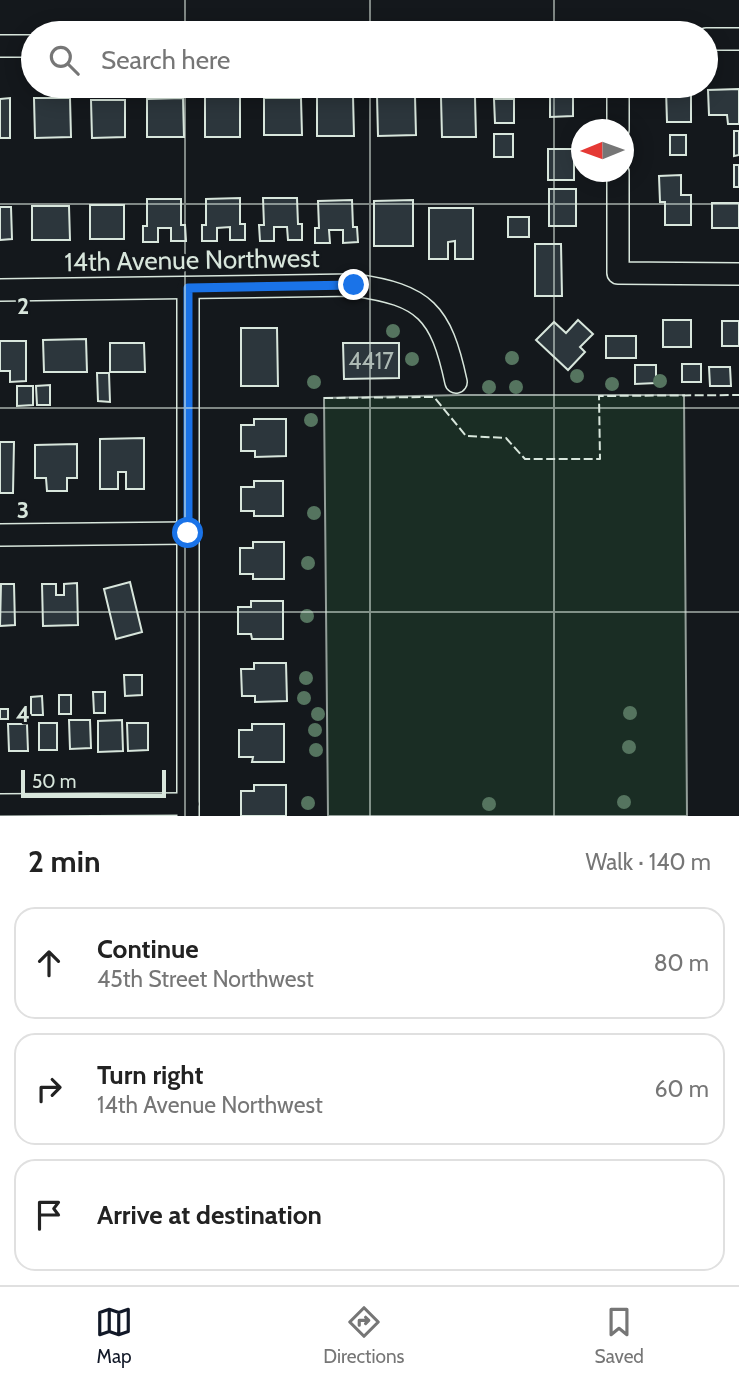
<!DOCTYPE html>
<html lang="en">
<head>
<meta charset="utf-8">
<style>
	body { margin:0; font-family:Cabin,sans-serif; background:#f2f2f2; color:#222 }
	.compass { position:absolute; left:571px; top:119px; width:63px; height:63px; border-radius:50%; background:#fff; box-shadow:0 4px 18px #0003; rotate:269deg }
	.scale { position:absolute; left:21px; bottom:18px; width:145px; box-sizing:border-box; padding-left:7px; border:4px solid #d8e6dc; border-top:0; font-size:19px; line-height:24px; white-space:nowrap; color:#d8e6dc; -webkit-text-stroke:5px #14181c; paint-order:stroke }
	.stop { position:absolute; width:21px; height:21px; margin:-16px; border:5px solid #1a73e8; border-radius:50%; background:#fff }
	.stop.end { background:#1a73e8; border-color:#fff; box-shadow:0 2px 7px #0008 }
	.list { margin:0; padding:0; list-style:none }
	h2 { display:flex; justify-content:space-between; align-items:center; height:91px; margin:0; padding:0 28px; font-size:30px }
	h2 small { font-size:23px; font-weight:400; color:#767676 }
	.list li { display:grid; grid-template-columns:46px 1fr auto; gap:21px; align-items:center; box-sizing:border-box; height:112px; margin:0 14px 14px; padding:0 14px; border:2px solid #e0e0e0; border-radius:21px }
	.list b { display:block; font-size:26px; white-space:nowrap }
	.list p { margin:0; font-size:23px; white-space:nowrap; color:#767676 }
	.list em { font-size:23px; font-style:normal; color:#767676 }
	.icon { flex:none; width:38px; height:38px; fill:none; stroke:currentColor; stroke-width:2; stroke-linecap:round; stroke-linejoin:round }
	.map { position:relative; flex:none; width:739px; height:816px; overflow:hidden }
	.search { position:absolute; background:#fff; box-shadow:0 4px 18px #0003; left:21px; right:21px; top:21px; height:77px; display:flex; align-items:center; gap:18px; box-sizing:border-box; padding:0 24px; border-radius:38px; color:#767676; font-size:26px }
	.sheet { height:469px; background:#fff }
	nav { display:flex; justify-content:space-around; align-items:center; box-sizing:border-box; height:98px; border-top:2px solid #e0e0e0; background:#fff; font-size:19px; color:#767676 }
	nav a { display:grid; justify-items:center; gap:4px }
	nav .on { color:#111827 }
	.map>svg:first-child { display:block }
	.green { fill:#1a2d24; stroke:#939e99; stroke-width:2 }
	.building { fill:#2c363c; stroke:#d8e6dc; stroke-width:2 }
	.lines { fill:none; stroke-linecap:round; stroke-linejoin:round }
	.minor-casing { stroke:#d8e6dc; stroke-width:24 }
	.minor { stroke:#14181c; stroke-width:21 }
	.fence { stroke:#d8e6dc; stroke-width:2; stroke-dasharray:9 3.5; stroke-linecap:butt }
	.tree { fill:#55745f }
	.route { stroke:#1a73e8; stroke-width:9 }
	.grid { fill:none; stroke:#d8e6dc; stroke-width:2; stroke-opacity:0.55 }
	.labels { text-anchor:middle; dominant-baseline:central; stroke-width:5; stroke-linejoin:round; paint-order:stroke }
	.number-label { font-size:23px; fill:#adbab4 }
	.street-label { font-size:26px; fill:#d8e6dc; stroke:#14181c }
	.grid-label { font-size:23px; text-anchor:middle; font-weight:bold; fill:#d8e6dc; stroke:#14181c; stroke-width:5; stroke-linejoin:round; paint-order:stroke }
</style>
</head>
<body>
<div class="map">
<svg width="739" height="816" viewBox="0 0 739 816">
	<rect width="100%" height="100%" fill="#14181c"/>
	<polygon class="green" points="461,395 684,395 687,816 328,816 324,398"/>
	<g class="building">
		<polygon points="550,86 573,86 573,116 550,117"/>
		<polygon points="666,89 691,89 691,122 667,122"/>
		<polygon points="739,89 739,124 728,124 727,115 709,115 708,90"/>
		<polygon points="240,96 240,137 205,137 205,97"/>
		<polygon points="317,96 353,96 354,136 317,136"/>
		<polygon points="377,96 415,96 416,135 378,136"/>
		<polygon points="441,97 475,97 476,137 442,137"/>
		<polygon points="10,98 10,138 0,138 0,99"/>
		<polygon points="34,98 70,98 71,137 35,138"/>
		<polygon points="183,98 184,137 147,137 147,99"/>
		<polygon points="264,98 301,98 302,135 264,135"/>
		<polygon points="494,99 514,99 514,123 495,123"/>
		<polygon points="91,100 125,100 125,137 92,138"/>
		<polygon points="734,131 739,131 739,155 734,156"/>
		<rect x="494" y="134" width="19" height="23"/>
		<rect x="670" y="135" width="16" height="20"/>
		<rect x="548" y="149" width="26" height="31"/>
		<rect x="734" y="165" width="5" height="22"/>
		<polygon points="681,175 681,195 691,195 691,225 665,225 665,202 660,202 659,176"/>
		<rect x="549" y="189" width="27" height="37"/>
		<polygon points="240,198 240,224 245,224 245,240 230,240 230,227 217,228 217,241 202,241 202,225 206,225 206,199"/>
		<polygon points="263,198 297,198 298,224 302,224 302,240 288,240 287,227 274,227 274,241 260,241 259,225 264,225"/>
		<polygon points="147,199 181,199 181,225 185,225 186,241 171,241 171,228 158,228 158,242 143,242 143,226 147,226"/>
		<polygon points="352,200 353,227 357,227 358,242 343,243 343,230 329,230 330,243 315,243 315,228 319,228 318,201"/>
		<polygon points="413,200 413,246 374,246 374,201"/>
		<rect x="712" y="203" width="27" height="25"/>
		<rect x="90" y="205" width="34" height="34"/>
		<polygon points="32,206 69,206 70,240 32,240"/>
		<polygon points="0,207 11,207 12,239 0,240"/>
		<polygon points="429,208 473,208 473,259 455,259 455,241 448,242 448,259 429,259"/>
		<rect x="508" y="217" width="21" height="20"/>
		<polygon points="535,244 561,244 562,296 535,296"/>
		<polygon points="578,320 593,334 580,347 585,352 568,370 536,340 554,322 566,333"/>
		<rect x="663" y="320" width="28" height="27"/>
		<rect x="722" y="321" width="17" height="25"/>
		<polygon points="241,328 277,328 278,386 241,386"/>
		<rect x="606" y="336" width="30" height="22"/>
		<polygon points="86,339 87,372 44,372 43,340"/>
		<polygon points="0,341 26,341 26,381 10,382 10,371 0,371"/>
		<polygon points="110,343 144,343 145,372 110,372"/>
		<polygon points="343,343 399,343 399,378 344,379"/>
		<rect x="682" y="364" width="19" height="18"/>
		<polygon points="635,365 656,365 656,383 635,384"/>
		<polygon points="709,367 730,367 731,386 710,386"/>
		<polygon points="97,373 109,373 110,402 98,401"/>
		<polygon points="50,385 50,405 37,405 36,386"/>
		<polygon points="17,386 33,386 33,405 17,406"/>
		<polygon points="254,419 286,419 286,456 255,457 255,451 241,451 241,425 254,425"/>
		<polygon points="144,438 144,489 126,489 126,472 118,472 118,489 100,489 100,439"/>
		<polygon points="0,442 14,442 13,493 0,493"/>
		<polygon points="77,444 77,478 67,478 67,491 47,491 46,478 35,478 35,445"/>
		<polygon points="254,481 283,481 283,516 254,516 254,511 241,511 241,487 254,487"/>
		<polygon points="253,542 284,542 284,579 253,579 253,574 240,574 240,548 253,548"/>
		<polygon points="130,582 142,632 116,639 104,589"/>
		<polygon points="77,583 78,625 43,626 42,584 56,584 56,595 64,595 64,584"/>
		<polygon points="1,584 14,584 15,625 0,626"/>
		<polygon points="251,601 283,601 283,639 252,639 251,634 238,634 238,607 251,607"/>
		<polygon points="254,663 286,663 287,701 255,702 255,696 242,696 241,669 254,669"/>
		<polygon points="124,675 142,675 142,695 125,696"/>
		<polygon points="93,692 105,692 105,713 94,713"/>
		<rect x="59" y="695" width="12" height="19"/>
		<polygon points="42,696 43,715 31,715 31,697"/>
		<rect x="0" y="709" width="8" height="10"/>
		<polygon points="69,720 90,720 91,748 70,749"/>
		<polygon points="122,720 123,751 98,752 98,721"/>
		<rect x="39" y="723" width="18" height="27"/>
		<polygon points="127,723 148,723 148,750 128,751"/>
		<polygon points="8,724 27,724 28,751 9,751"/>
		<polygon points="252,724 284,724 284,762 252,762 253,757 239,757 239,730 252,730"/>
		<polygon points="254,785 286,785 286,816 241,816 241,791 254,791"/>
	</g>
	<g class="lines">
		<defs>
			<g id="minor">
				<polyline points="706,39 739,39"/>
				<polyline points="0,46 33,46"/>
				<polyline points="618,130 618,86"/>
				<polyline points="618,172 618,273 739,274"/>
				<path d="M0 290 354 285C425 295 441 312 456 382"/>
				<polyline points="0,535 188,533"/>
				<polyline points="0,805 188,804"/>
				<polyline points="188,816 188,288"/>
			</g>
		</defs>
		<use href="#minor" class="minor-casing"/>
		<use href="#minor" class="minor"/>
		<polyline class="fence" points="324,398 434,397 466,436 506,438 525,459 600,459 599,396 739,395"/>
	</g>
	<g class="tree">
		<circle cx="393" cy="331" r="7"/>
		<circle cx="512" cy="358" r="7"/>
		<circle cx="412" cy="359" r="7"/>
		<circle cx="577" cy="376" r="7"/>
		<circle cx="660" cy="381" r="7"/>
		<circle cx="314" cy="382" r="7"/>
		<circle cx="612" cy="384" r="7"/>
		<circle cx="489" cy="387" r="7"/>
		<circle cx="516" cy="387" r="7"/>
		<circle cx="311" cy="420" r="7"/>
		<circle cx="314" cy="513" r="7"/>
		<circle cx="308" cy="563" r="7"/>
		<circle cx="307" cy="616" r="7"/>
		<circle cx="306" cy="678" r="7"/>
		<circle cx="304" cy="698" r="7"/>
		<circle cx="630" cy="713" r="7"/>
		<circle cx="318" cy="714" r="7"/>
		<circle cx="315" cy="730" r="7"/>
		<circle cx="629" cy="747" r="7"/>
		<circle cx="316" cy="750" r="7"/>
		<circle cx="624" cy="802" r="7"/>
		<circle cx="308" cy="803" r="7"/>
		<circle cx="489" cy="804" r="7"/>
	</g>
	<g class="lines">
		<polyline class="route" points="188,533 188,288 354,285"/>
	</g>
	<path class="grid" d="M185 0V33M370 0V33M554 0V33M185 86V816M370 86V816M554 86V816M0 204H739M0 408H739M0 612H739"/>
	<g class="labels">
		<g class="number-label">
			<text x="371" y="361">4417</text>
		</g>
		<g class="street-label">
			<text transform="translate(192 260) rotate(-1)">14th Avenue Northwest</text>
		</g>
	</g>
	<g class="grid-label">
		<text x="23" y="314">2</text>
		<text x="23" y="518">3</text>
		<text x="23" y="722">4</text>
	</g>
</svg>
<svg class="compass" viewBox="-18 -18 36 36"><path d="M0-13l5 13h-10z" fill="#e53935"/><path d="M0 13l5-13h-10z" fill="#767676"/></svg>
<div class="scale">50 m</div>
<div class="stop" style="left:188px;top:533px"></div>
<div class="stop end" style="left:354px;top:285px"></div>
<div class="search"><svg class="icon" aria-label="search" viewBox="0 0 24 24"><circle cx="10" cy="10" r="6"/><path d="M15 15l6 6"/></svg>Search here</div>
</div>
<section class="sheet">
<h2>2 min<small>Walk · 140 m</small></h2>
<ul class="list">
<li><svg class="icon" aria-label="ahead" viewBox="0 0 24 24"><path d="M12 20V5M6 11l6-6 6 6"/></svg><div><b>Continue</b><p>45th Street Northwest</p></div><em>80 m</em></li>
<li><svg class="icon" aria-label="right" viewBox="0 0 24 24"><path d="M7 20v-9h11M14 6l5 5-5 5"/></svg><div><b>Turn right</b><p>14th Avenue Northwest</p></div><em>60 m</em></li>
<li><svg class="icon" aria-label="arrive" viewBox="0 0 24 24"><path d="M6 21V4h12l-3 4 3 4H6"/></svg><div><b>Arrive at destination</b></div></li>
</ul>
</section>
<nav>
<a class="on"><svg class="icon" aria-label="map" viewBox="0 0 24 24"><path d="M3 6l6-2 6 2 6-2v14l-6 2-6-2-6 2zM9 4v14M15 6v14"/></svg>Map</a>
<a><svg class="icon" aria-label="directions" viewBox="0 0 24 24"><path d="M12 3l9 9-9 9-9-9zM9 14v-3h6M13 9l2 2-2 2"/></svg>Directions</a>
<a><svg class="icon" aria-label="saved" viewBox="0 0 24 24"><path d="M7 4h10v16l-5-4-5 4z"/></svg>Saved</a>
</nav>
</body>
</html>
